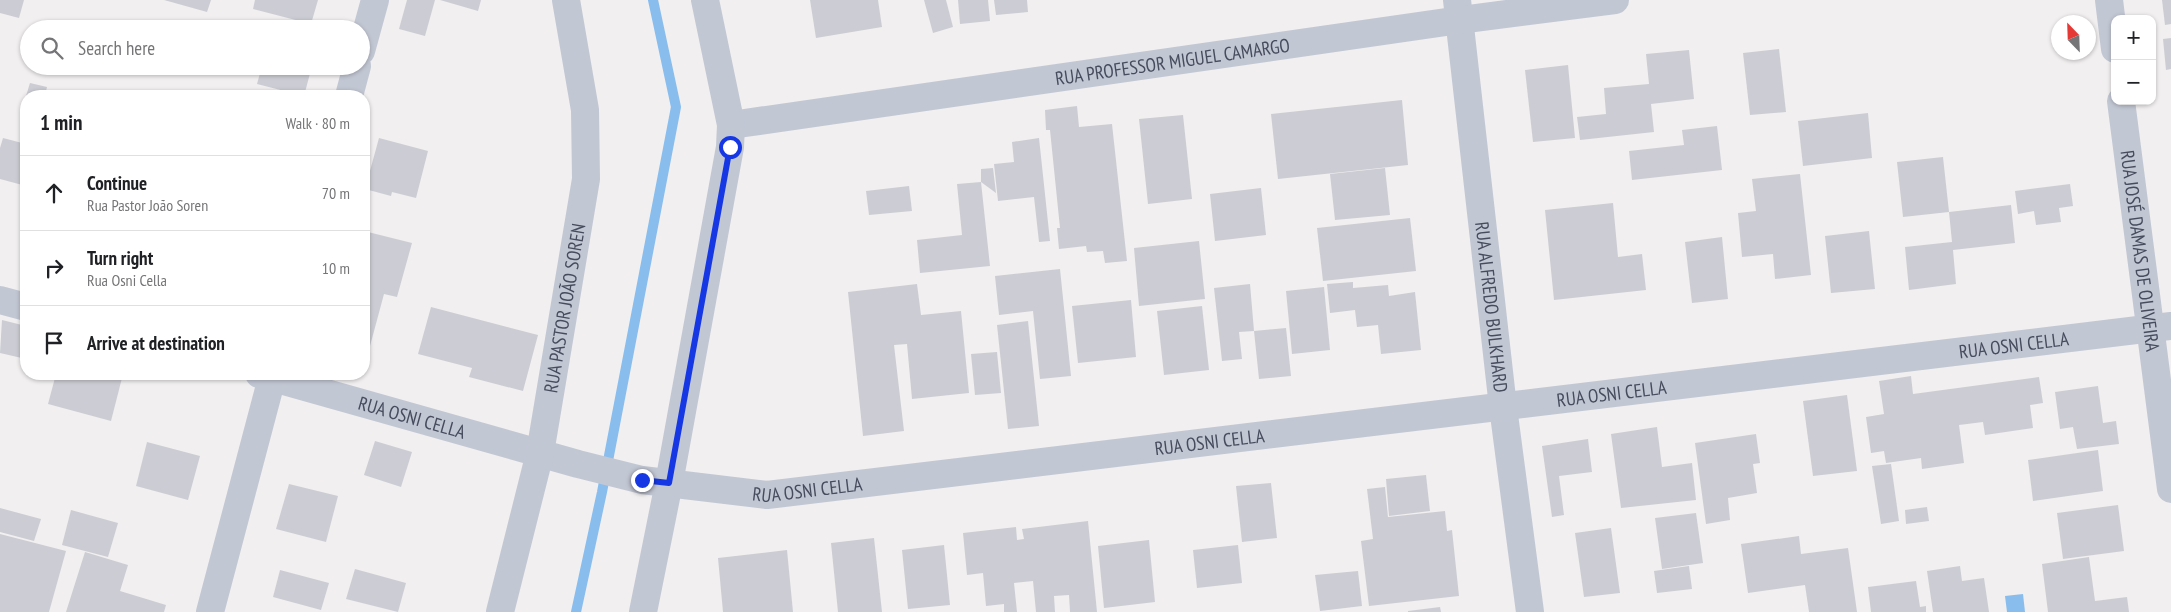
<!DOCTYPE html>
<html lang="en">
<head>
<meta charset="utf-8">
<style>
	body { margin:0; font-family:"PT Sans Narrow",sans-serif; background:#f6f6f6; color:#202124 }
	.controls { position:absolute; right:15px; top:15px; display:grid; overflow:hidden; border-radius:10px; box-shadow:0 1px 4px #0004 }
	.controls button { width:45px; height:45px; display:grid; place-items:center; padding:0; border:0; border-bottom:1px solid #e0e0e0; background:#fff; color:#202124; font:25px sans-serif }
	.compass { position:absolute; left:2051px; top:15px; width:45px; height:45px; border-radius:50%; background:#fff; box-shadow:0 1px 4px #0004; rotate:337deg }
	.stop { position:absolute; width:15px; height:15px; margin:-11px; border:4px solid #1638e4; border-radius:50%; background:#fff }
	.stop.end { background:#1638e4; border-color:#fff; box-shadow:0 1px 5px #0008 }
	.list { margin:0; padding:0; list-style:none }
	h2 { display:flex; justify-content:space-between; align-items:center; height:65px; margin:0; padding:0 20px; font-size:21px }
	h2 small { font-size:16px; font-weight:400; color:#757577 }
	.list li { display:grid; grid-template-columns:32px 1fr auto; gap:15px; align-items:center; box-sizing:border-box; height:75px; padding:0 20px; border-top:1px solid #e0e0e0 }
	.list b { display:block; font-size:19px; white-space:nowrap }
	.list p { margin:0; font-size:16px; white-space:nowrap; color:#757577 }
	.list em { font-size:16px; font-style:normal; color:#757577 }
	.icon { flex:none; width:28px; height:28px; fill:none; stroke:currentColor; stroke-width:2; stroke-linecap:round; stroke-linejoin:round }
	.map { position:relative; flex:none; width:2171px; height:612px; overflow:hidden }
	.search { position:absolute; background:#fff; box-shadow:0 1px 4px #0004; left:20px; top:20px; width:350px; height:55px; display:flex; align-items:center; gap:12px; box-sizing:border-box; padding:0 18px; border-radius:28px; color:#757577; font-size:19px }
	.panel { position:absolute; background:#fff; box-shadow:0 1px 4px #0004; left:20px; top:90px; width:350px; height:290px; border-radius:20px }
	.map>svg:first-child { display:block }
	.water { fill:#89bded }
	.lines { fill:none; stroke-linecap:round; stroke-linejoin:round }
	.stream { stroke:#89bded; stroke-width:10 }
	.building { fill:#cccdd4 }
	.minor { stroke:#c2c7d4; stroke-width:28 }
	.route { stroke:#1638e4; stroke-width:6 }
	.labels { text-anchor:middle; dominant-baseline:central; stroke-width:4.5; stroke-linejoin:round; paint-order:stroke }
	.street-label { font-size:19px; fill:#474c5d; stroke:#fff }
</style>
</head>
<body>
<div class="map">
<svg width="2171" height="612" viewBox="0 0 2171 612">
	<rect width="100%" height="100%" fill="#f1efef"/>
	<polygon class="water" points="2023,594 2025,612 2007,612 2005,596"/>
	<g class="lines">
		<polyline class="stream" points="576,612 602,492 676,107 653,0"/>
	</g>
	<g class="building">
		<polygon points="0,0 24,0 19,18 0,13"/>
		<polygon points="164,0 211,0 207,12"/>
		<polygon points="255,0 318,0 311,24 253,9"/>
		<polygon points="407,0 435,0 425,36 399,29"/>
		<polygon points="440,0 481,0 478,11"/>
		<polygon points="810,0 878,0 882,27 816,38"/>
		<polygon points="924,0 946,0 953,27 933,33"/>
		<polygon points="958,0 988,0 990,21 960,24"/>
		<polygon points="994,0 1027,0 1028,12 996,15"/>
		<polygon points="2162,0 2171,0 2171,24 2165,25"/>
		<polygon points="2171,38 2171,69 2166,70 2163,39"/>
		<polygon points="1779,49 1786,112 1750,115 1743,53"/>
		<polygon points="1689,50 1694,99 1651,104 1654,132 1580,140 1577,117 1606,114 1604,88 1649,84 1646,54"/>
		<polygon points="1568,65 1575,138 1533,142 1525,70"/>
		<polygon points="262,66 312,66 304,96 257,84"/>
		<polygon points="30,83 47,87 45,96 26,96"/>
		<polygon points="1402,100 1408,165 1278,179 1271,114"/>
		<polygon points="1077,106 1079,127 1112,124 1127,261 1105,263 1103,251 1087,252 1086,246 1059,249 1057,228 1060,228 1050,130 1046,130 1045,110"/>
		<polygon points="1868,113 1872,158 1803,166 1798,121"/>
		<polygon points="1183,115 1192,199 1148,204 1139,119"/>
		<polygon points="1717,126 1722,170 1632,180 1629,151 1684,145 1682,130"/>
		<polygon points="3,138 26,144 26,186 0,179 0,148"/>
		<polygon points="379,138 428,151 416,198 392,192 391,196 365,189"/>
		<polygon points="1039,138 1050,241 1039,242 1034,197 998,201 994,164 1014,162 1012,142"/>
		<polygon points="1943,157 1949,212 1903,217 1897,162"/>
		<polygon points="993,168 996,193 981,182 981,169"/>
		<polygon points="1385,168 1390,215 1335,220 1330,174"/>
		<polygon points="1800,174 1811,275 1775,279 1773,254 1742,257 1738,213 1756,211 1752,179"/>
		<polygon points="981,182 990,266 920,273 917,240 962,235 957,184"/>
		<polygon points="2070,184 2073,206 2059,208 2061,222 2036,225 2034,211 2018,214 2015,191"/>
		<polygon points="909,186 912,211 869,215 866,191"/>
		<polygon points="1261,188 1266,235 1215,241 1210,194"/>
		<polygon points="1613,203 1618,257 1642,254 1646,290 1554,300 1545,210"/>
		<polygon points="2011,205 2015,243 1953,250 1956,284 1909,290 1905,247 1952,242 1949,212"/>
		<polygon points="26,214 26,239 20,237"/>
		<polygon points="1410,218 1416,271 1323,281 1317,228"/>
		<polygon points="364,231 412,243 397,297 384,294 370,346 364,344"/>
		<polygon points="1869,231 1875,289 1831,293 1825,236"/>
		<polygon points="1722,237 1728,299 1692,303 1685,242"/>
		<polygon points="1199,241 1205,299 1139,306 1134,248"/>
		<polygon points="1060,269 1071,376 1040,379 1033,311 999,315 995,276"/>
		<polygon points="1353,282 1353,288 1388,285 1389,296 1415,292 1421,350 1381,354 1378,325 1357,327 1355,310 1330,313 1327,284"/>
		<polygon points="917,284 921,315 961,311 969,393 912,399 907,344 894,345 904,431 863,436 848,292"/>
		<polygon points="1250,284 1254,331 1239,332 1242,359 1222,361 1214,288"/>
		<polygon points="1324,287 1330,350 1292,354 1286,291"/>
		<polygon points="1131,300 1136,357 1078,363 1072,306"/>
		<polygon points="1202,306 1209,370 1164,375 1157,311"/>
		<polygon points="431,307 538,335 523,391 469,377 472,368 418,354"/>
		<polygon points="2,320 26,326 26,359 0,353"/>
		<polygon points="1028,321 1039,426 1008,429 997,325"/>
		<polygon points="1286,328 1291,376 1259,379 1254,331"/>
		<polygon points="997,352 1001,393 975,395 971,354"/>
		<polygon points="56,374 107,374 122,378 111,421 48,404"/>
		<polygon points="1911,376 1913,394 2039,377 2043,403 2030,405 2033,428 1985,435 1983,422 1959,425 1964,463 1922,469 1921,458 1886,463 1884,451 1871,453 1866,417 1884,414 1879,381"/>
		<polygon points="2098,386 2103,423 2116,421 2119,444 2077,449 2073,427 2060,429 2055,392"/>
		<polygon points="1847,395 1857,471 1813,476 1803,401"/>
		<polygon points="1657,427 1662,467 1692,463 1696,500 1621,508 1611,434"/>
		<polygon points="1756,434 1760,463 1753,464 1757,493 1728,498 1730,520 1706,524 1695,443"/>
		<polygon points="1588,439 1592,472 1559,476 1564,515 1552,517 1542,446"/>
		<polygon points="375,441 412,452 401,487 364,475"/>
		<polygon points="147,442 200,456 188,500 136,486"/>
		<polygon points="2098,450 2103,491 2033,501 2028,460"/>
		<polygon points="1891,464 1899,521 1881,524 1872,466"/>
		<polygon points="1426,475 1430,511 1389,516 1386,479"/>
		<polygon points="1271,483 1277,538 1242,542 1236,486"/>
		<polygon points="289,484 338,496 326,542 276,529"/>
		<polygon points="1385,487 1388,517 1445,511 1447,531 1452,530 1459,596 1369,606 1361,541 1373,539 1367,489"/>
		<polygon points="2118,505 2124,551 2063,559 2057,513"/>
		<polygon points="1927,507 1929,521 1906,524 1905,510"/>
		<polygon points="0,508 41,519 34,541 0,532"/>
		<polygon points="71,510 118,523 108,557 62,545"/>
		<polygon points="1696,513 1703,563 1662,569 1655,518"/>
		<polygon points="1088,521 1097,612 1070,612 1069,595 1054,596 1055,612 1036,612 1033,581 1014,583 1017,612 1004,612 1004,604 986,606 983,573 967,575 963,533 1016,527 1017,540 1024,539 1022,529"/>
		<polygon points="1611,528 1620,593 1584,597 1575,533"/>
		<polygon points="0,534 66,551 49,612 0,612"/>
		<polygon points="1799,536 1801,554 1848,548 1857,612 1809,612 1805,585 1748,593 1741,544"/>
		<polygon points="874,538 882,612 838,612 831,543"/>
		<polygon points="1149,540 1155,602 1104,608 1098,546"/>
		<polygon points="944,545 950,605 908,609 902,550"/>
		<polygon points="1238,545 1242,583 1197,588 1193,550"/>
		<polygon points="787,550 793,612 723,612 718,558"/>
		<polygon points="85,552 128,565 120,591 166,605 164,612 66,612"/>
		<polygon points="2089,557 2095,601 2127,597 2129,612 2048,612 2042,564"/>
		<polygon points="1689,566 1692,589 1657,593 1654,571"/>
		<polygon points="1960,566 1962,581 1984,578 1989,612 1933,612 1927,571"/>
		<polygon points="355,569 406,583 398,612 346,599"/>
		<polygon points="280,570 329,583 321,610 273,597"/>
		<polygon points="1358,571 1362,606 1320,611 1315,575"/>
		<polygon points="1916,581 1920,607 1926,606 1926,612 1871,612 1868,587"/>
		<polygon points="1440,607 1441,612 1408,612 1408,611"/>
	</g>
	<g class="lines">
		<g class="minor">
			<path id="s1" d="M1457 0 1503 407 1530 612"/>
			<polyline points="2109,0 2115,49"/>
			<polyline points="361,51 375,0"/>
			<polyline points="349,96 357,66"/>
			<path id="s2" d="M2121 101 2171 489"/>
			<path id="s3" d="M731 125 1460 20 1615 0"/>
			<polyline points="0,300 26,307"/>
			<path id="s4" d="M259 374 578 464 642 480 767 495 2171 326"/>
			<polyline points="210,612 273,374"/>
			<path id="s5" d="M500 612 540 453 586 179 585 110 566 0"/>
			<polyline points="643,612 669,483 730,147 731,125 705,0"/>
		</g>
	</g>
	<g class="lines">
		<polyline class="route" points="642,480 669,483 730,147"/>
	</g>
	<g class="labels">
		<g class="street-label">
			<text stroke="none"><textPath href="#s3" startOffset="446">RUA PROFESSOR MIGUEL CAMARGO</textPath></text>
			<text stroke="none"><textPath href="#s2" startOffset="151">RUA JOSÉ DAMAS DE OLIVEIRA</textPath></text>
			<text stroke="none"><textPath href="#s1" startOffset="309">RUA ALFREDO BULKHARD</textPath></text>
			<text stroke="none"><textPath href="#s5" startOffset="311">RUA PASTOR JOÃO SOREN</textPath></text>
			<text stroke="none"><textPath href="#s4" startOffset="1779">RUA OSNI CELLA</textPath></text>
			<text stroke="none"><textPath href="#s4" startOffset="1374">RUA OSNI CELLA</textPath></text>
			<text stroke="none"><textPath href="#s4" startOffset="159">RUA OSNI CELLA</textPath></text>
			<text stroke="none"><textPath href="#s4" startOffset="969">RUA OSNI CELLA</textPath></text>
			<text stroke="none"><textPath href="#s4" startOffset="564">RUA OSNI CELLA</textPath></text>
		</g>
	</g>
</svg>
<div class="controls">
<button>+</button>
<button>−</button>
</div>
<svg class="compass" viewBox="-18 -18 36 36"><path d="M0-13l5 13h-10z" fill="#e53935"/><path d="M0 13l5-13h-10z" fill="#757577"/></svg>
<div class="stop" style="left:730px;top:147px"></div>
<div class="stop end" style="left:642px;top:480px"></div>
<div class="search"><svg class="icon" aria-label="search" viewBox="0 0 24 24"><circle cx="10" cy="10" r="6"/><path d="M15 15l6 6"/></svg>Search here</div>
<section class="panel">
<h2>1 min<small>Walk · 80 m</small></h2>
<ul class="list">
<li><svg class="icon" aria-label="ahead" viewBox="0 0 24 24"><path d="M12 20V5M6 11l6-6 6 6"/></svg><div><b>Continue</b><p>Rua Pastor João Soren</p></div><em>70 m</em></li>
<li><svg class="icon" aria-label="right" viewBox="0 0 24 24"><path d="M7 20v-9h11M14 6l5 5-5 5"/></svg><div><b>Turn right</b><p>Rua Osni Cella</p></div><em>10 m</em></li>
<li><svg class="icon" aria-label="arrive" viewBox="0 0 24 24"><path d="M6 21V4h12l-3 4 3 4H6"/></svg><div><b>Arrive at destination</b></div></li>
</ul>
</section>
</div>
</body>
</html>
